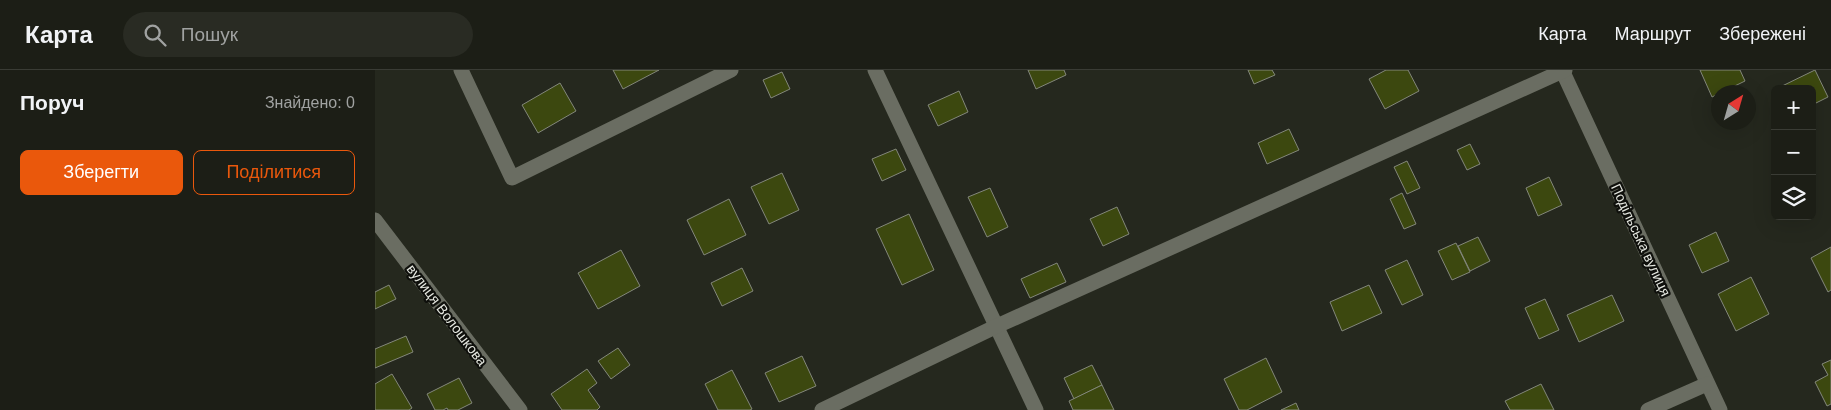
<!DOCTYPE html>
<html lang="uk">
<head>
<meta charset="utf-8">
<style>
	body { margin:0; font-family:Helvetica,sans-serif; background:#292b23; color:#f1f3f6 }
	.controls { position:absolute; right:15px; top:15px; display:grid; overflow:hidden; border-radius:8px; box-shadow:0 5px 20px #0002 }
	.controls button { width:45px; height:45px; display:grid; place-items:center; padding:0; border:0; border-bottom:1px solid #3a3c35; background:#1c1e16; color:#f1f3f6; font:25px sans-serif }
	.compass { position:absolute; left:1336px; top:15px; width:45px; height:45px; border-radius:50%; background:#1c1e16; box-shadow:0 5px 20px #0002; rotate:37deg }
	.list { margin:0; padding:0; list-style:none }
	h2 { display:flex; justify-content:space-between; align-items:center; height:65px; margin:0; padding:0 20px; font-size:21px }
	h2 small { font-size:16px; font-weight:400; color:#a0a2a1 }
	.actions { display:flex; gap:10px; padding:15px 20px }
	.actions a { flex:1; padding:11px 0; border:1px solid #ea580c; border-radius:8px; text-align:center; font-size:18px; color:#ea580c }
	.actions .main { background:#ea580c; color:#fff }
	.icon { flex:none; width:28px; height:28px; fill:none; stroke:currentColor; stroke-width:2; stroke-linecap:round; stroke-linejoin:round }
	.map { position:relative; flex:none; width:1456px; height:340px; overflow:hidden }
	header { display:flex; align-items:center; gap:30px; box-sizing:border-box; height:70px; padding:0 25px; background:#1c1e16; border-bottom:1px solid #3a3c35 }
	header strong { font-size:24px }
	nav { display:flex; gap:28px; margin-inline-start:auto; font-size:18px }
	.search { width:350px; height:45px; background:#292b23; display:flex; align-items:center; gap:12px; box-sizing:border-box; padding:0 18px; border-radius:28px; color:#a0a2a1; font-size:19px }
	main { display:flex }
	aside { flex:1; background:#1c1e16 }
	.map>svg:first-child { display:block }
	.building { fill:#3c480f; stroke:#83877b }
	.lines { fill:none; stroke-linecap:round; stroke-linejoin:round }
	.street { stroke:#6a6d62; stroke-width:15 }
	.labels { text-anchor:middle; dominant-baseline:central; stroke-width:4.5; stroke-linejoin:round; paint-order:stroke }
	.street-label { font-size:14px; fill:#e6e8e1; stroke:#0f100c }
</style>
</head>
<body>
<header>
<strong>Карта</strong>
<div class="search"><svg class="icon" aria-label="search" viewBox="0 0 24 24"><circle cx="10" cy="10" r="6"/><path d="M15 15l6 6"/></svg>Пошук</div>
<nav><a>Карта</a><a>Маршрут</a><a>Збережені</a></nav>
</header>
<main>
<aside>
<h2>Поруч<small>Знайдено: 0</small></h2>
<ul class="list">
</ul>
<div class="actions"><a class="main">Зберегти</a><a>Поділитися</a></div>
</aside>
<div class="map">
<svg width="1456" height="340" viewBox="0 0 1456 340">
	<rect width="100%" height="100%" fill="#25281e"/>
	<g class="building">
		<polygon points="238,0 284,0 248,19"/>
		<polygon points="653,0 689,0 691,5 661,19"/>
		<polygon points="873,0 897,0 900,5 879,14"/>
		<polygon points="1011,0 1033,0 1044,21 1010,39 994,9"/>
		<polygon points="1325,0 1365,0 1370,11 1337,27"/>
		<polygon points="1440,0 1453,27 1437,35 1437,19 1401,19"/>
		<polygon points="407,2 415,19 396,28 388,10"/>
		<polygon points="185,13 201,41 163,63 147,35"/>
		<polygon points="584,21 593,42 563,56 553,35"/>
		<polygon points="914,59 924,80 892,94 883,73"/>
		<polygon points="1095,74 1105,94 1092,100 1082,80"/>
		<polygon points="521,79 531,100 507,111 497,89"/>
		<polygon points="1032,91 1045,118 1032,124 1019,97"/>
		<polygon points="407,103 424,140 394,154 376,117"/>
		<polygon points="1174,107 1187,135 1163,146 1151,118"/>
		<polygon points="615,118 633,157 612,167 593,127"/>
		<polygon points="1027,123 1041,154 1029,159 1015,129"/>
		<polygon points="354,129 371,165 329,185 312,150"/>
		<polygon points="742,137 754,164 728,176 715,149"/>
		<polygon points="534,144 559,200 527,215 501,159"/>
		<polygon points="1341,162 1354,191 1327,203 1314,175"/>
		<polygon points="1103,167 1115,191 1095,201 1083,176"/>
		<polygon points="1081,173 1095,202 1077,210 1063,181"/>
		<polygon points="1456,177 1456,220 1453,222 1436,188"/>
		<polygon points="246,180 265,216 223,239 203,203"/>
		<polygon points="1032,190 1048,225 1027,235 1010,200"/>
		<polygon points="682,193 691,212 655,228 646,209"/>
		<polygon points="367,198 378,221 347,236 336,213"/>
		<polygon points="1376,207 1394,244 1361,261 1343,224"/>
		<polygon points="14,215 21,229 0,239 0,222"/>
		<polygon points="994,215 1007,243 967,261 955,232"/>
		<polygon points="1237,225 1249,251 1204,272 1192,245"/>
		<polygon points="1170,229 1184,260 1164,269 1150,238"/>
		<polygon points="31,266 38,282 0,298 0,279"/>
		<polygon points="243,278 255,295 236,309 223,291"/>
		<polygon points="427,286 441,316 404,332 390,303"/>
		<polygon points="891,288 907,322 872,340 864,340 849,309"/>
		<polygon points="1456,290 1456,334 1452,336 1440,312 1453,305 1447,294"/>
		<polygon points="717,295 727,315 699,329 689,308"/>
		<polygon points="212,299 222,313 213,320 225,337 222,340 187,340 176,324"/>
		<polygon points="357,300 377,339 375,340 343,340 330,314"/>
		<polygon points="17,304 37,338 34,340 0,340 0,314"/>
		<polygon points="84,308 97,333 83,340 73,340 72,338 68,340 60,340 52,324"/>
		<polygon points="1166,314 1179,340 1135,340 1130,331"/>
		<polygon points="727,315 739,340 698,340 694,331"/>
		<polygon points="921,333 924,340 906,340"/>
	</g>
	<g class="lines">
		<g class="street">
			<polyline points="86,0 137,108 356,0"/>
			<polyline points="500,0 661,340"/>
			<polyline points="1187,0 1345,340"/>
			<polyline points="0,150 145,340"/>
			<polyline points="447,340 622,256 1190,0"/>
			<polyline points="1273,340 1332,314"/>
		</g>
	</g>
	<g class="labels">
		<g class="street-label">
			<text transform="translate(1266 170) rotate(65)">Подільська вулиця</text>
			<text transform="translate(72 245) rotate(53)">вулиця Волошкова</text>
		</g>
	</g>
</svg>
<div class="controls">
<button>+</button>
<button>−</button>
<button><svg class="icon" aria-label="layers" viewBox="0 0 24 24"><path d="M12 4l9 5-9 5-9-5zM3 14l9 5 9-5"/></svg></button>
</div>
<svg class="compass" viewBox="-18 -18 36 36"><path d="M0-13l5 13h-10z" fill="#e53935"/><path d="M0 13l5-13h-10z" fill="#a0a2a1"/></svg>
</div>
</main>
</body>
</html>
